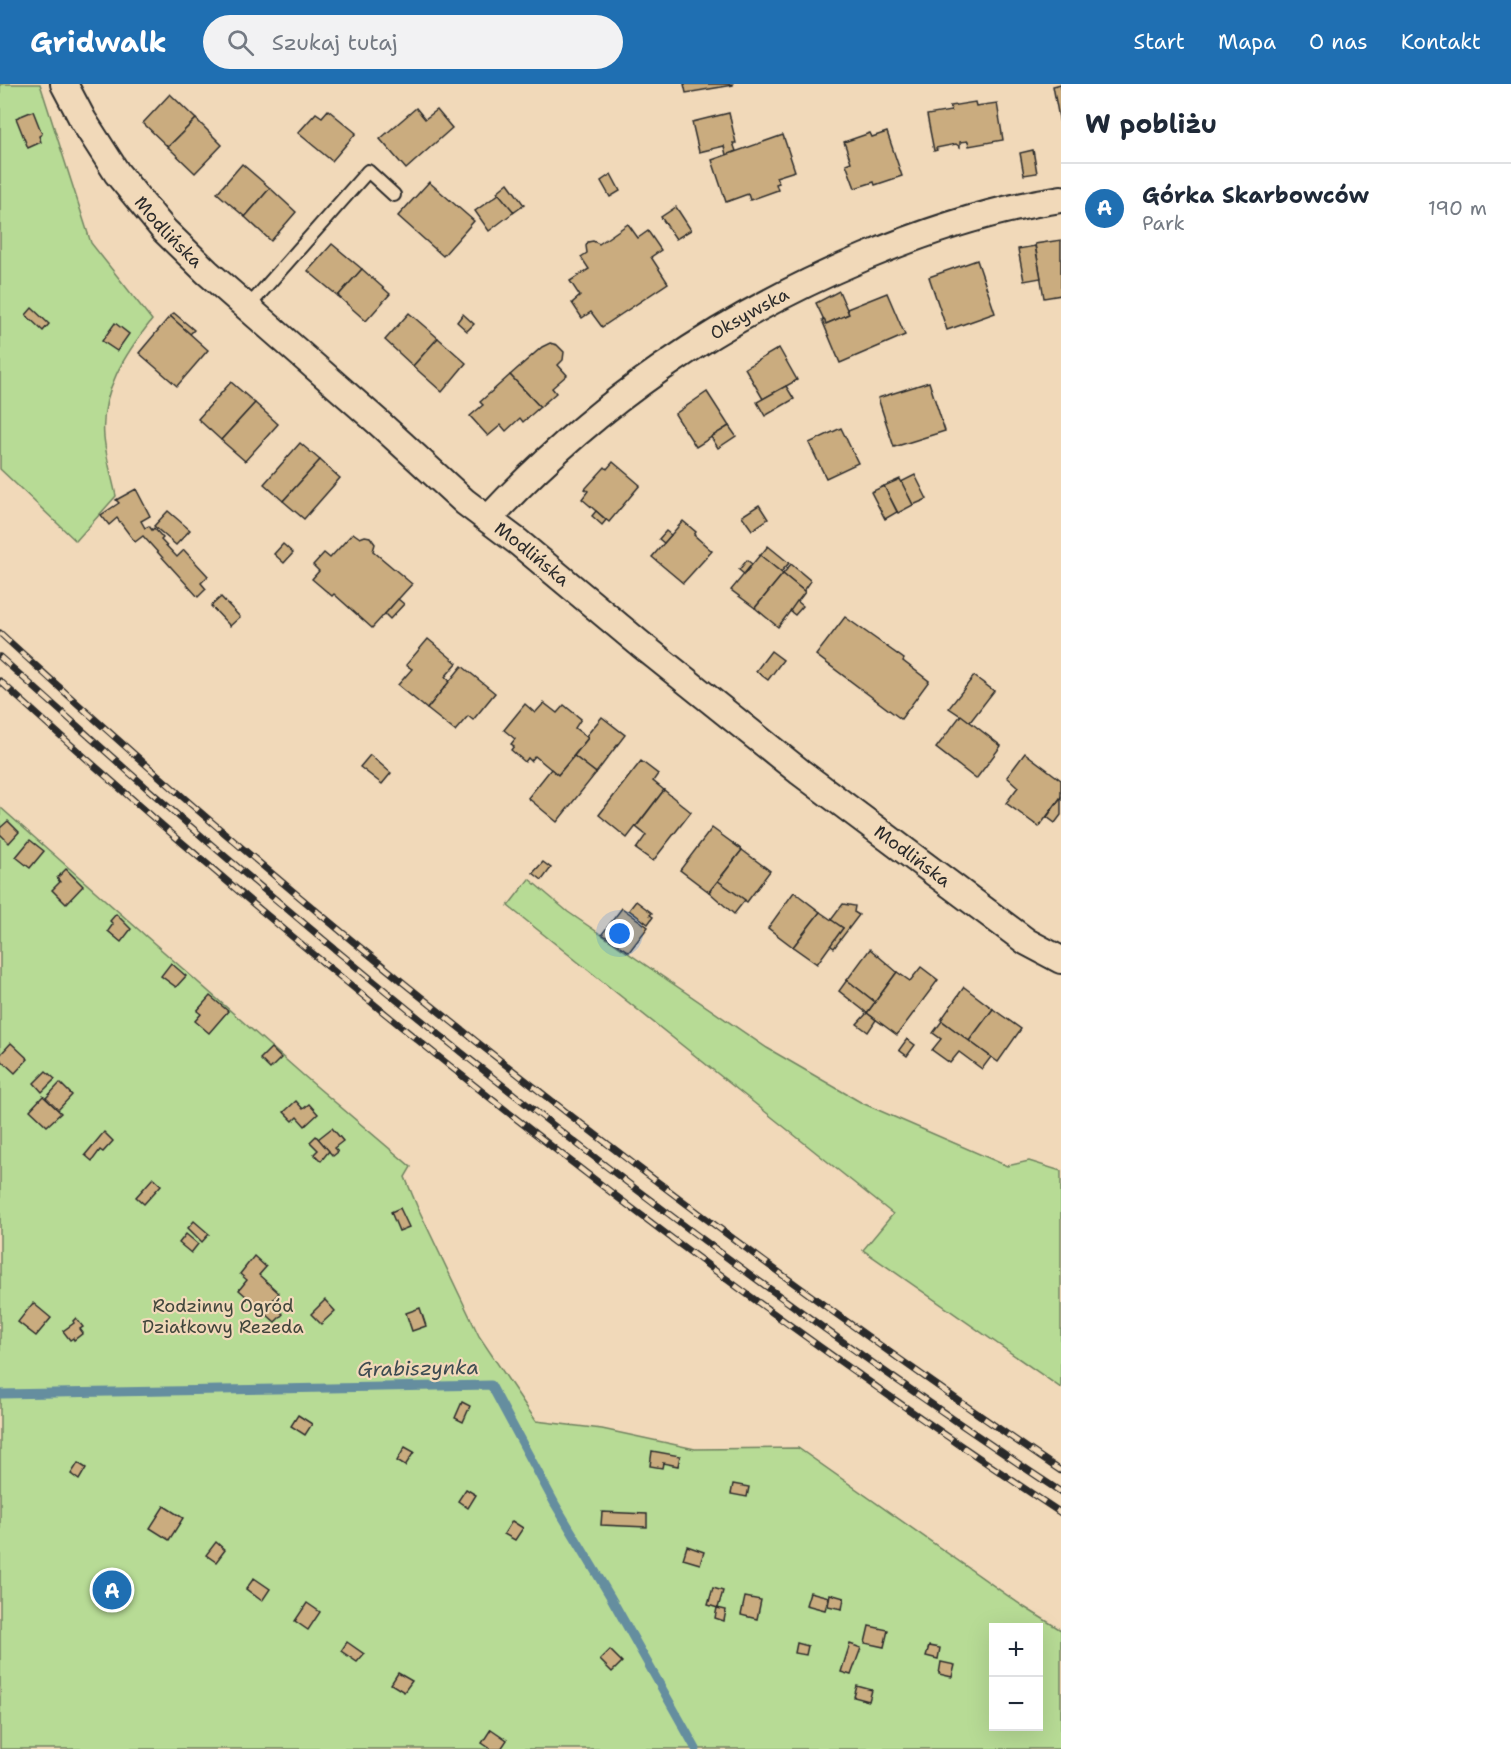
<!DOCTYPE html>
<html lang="pl">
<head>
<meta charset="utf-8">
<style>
	body { margin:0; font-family:"Shantell Sans",sans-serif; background:#f2f2f3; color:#1f2937 }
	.controls { position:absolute; right:18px; bottom:18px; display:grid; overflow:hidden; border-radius:0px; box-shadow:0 6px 24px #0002 }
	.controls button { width:54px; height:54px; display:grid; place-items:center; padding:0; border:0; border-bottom:2px solid #e0e1e3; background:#fff; color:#1f2937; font:30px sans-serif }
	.you { position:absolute; left:620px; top:850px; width:21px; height:21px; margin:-15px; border:4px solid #fff; border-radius:50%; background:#1a73e8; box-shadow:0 0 0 9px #1a73e833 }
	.badge { display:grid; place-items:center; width:39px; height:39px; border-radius:50%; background:#1f6fb2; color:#fff; font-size:20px; font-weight:700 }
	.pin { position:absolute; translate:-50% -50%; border:3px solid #fff; box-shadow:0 2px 6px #0006 }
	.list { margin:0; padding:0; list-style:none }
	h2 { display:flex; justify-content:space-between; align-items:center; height:78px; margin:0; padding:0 24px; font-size:26px }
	h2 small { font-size:20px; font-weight:400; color:#747a83 }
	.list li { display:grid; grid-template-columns:39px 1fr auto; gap:18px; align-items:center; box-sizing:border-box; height:90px; padding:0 24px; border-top:2px solid #e0e1e3 }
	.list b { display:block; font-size:22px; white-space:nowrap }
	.list p { margin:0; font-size:20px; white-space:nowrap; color:#747a83 }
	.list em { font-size:20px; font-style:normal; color:#747a83 }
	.icon { flex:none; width:33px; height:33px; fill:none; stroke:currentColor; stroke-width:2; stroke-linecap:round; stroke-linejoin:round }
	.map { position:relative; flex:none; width:1061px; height:1665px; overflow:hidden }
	header { display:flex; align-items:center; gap:36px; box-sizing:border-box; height:84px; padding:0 30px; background:#1f6fb2; color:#fff }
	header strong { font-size:28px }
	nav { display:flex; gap:33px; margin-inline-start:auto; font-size:21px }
	.search { width:420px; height:54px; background:#f2f2f3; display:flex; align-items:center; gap:15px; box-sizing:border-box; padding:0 21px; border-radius:33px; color:#747a83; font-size:22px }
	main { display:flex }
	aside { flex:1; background:#fff }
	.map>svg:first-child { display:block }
	.green { fill:#b7db95; stroke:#718360; stroke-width:1.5; fill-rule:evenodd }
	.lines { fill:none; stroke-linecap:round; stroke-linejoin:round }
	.stream { stroke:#658e9f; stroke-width:9 }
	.building { fill:#caac7f; stroke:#2b2b2b; stroke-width:1.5 }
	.service-casing { stroke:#2b2b2b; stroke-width:16 }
	.minor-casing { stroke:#2b2b2b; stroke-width:30 }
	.service { stroke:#f1d9b9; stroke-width:12 }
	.minor { stroke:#f1d9b9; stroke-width:26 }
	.rail-casing { stroke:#2b2b2b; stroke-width:7 }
	.rail { stroke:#f1d9b9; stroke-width:4.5; stroke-dasharray:14; stroke-linecap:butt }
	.labels { text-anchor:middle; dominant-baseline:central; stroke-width:4.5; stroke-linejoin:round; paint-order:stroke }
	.street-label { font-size:18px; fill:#2b2b2b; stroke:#f1d9b9 }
	.park-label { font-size:18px; fill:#40453b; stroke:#f1d9b9 }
	.water-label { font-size:20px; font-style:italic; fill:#3e4c52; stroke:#f1d9b9 }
</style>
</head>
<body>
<header>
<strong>Gridwalk</strong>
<div class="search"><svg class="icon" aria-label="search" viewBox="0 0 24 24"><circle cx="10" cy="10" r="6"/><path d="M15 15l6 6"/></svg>Szukaj tutaj</div>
<nav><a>Start</a><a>Mapa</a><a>O nas</a><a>Kontakt</a></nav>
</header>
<main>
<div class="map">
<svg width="1061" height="1665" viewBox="0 0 1061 1665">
	<rect width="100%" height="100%" fill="#f1d9b9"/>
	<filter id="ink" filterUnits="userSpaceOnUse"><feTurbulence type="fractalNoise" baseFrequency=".0167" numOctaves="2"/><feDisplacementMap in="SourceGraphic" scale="12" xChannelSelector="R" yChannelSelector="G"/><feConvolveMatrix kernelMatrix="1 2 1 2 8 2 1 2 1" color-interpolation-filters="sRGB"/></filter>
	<g filter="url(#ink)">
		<g class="green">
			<path d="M0 0H40L91 159 152 236C125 270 100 308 104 353 106 373 112 393 116 412L76 457 0 385Z"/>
			<path d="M0 723 303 991 411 1083 405 1093 417 1122 479 1252 536 1337 602 1345 695 1365 798 1364 1024 1523 1061 1546V1665H0ZM994 1544H1038V1642H994Z"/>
			<polygon points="529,795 568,828 767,964 862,1019 1007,1082 1029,1077 1061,1087 1061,1304 863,1166 893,1130 508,822"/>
		</g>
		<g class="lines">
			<polyline class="stream" points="0,1310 491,1301 555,1420 610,1512 696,1665"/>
		</g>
		<g class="building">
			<polygon points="684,0 733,0 733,1 686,9"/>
			<polygon points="1061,0 1061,45 1053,2"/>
			<polygon points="170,10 196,35 168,63 143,39"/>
			<polygon points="975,18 976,22 997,19 1003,56 969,62 968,57 960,58 960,63 956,60 936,64 937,66 934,67 927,31 951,27 950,22"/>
			<polygon points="416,24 425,35 437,26 452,44 406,85 380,55"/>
			<polygon points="328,26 356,49 332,77 298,49 316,29 322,33"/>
			<polygon points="33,27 42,50 39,52 41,58 28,64 16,34"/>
			<polygon points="729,29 736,59 733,59 736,67 726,71 724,62 699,68 692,38"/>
			<polygon points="196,35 222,61 195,89 168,63"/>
			<polygon points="887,48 902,92 875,101 874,98 855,104 846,80 851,78 844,58 870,49 872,53"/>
			<polygon points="783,51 795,87 776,93 779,99 776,100 778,106 750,116 748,110 726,118 712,76"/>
			<polygon points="1033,66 1037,89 1024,91 1020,69"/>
			<polygon points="242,80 270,104 245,133 217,109"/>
			<polygon points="611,90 620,107 610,113 601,97"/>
			<polygon points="429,98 474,137 443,172 398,132"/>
			<polygon points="508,99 524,121 513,129 497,108"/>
			<polygon points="270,104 296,128 271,157 245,133"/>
			<polygon points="499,110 514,128 489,147 475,127"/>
			<polygon points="676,123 691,146 676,155 661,133"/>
			<polygon points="628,140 638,154 648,147 661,166 651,173 668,199 602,243 591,228 582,234 572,219 580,212 570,197 589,185 581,173 587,169 586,162 588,158 593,157 599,160"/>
			<polygon points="1061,156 1061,211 1044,214 1035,160"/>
			<polygon points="332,160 362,185 338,212 308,187"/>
			<polygon points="1035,162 1041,194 1024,197 1018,165"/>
			<polygon points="977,176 995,229 947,246 929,193"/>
			<polygon points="362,185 390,210 366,237 338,212"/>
			<polygon points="839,207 849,230 826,240 816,219"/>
			<polygon points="887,209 905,251 840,279 822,236 824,235 826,240 849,230 847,225"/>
			<polygon points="32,224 49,240 43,247 26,231"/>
			<polygon points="174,229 194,246 190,250 170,232"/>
			<polygon points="409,229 438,254 413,282 385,256"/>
			<polygon points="463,230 474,240 467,247 457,238"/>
			<polygon points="170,232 208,266 177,302 139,269"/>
			<polygon points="115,239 129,250 117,267 102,257"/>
			<polygon points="438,254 466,279 442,308 413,282"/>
			<polygon points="550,259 557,261 564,268 563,276 558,281 567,291 552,304 556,309 540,323 510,291 542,263"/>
			<polygon points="779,264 797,296 763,315 745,284"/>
			<polygon points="510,291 540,323 523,338 520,334 506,347 501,341 488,352 470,332 483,321 480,318"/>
			<polygon points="231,298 255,319 221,356 198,335"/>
			<polygon points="929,298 945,347 894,363 878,314"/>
			<polygon points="786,302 794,315 765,332 757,318"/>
			<polygon points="707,308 729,342 696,363 675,330"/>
			<polygon points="255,319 278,340 245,377 221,356"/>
			<polygon points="729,342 736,352 718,364 711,353"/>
			<polygon points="841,344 858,379 826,394 809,359"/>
			<polygon points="300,359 320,376 283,417 264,400"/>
			<polygon points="320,376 340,394 304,435 283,417"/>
			<polygon points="613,378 640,401 609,438 582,415 588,407 585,405 605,383 607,385"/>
			<polygon points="915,391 927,415 913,421 901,398"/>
			<polygon points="900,395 913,421 898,429 884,402"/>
			<polygon points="884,402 897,428 885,435 871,408"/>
			<polygon points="136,405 150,432 141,437 145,444 149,442 152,446 154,444 163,454 161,456 177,473 184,466 208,492 201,499 206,505 198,513 143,452 135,458 117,434 109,441 101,431 119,419 116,416"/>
			<polygon points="759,421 768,435 752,446 742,432"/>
			<polygon points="168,427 190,446 176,461 154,442"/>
			<polygon points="596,427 606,436 602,441 592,432"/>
			<polygon points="683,437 696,448 694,451 712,467 683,499 652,473"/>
			<polygon points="666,447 671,451 664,459 659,455"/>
			<polygon points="353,449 360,454 365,452 370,453 375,460 373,467 412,500 372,544 334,510 332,512 312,495 319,487 313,481 324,469 330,474"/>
			<polygon points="283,460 293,469 284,479 274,470"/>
			<polygon points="768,462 789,479 781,488 760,472"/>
			<polygon points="760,471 783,490 755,524 731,506"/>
			<polygon points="747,476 752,480 744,490 739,486"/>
			<polygon points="791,480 811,497 804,507 783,490"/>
			<polygon points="783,490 805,508 778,543 755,524"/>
			<polygon points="221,513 240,533 230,542 211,522"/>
			<polygon points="398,515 404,520 390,535 385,530"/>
			<polygon points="797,517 803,522 795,531 790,527"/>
			<polygon points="845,533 904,575 903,577 929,597 901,635 816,571"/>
			<polygon points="428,555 457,579 445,593 450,597 427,625 398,601 412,585 406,581"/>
			<polygon points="771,567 783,576 768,596 756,587"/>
			<polygon points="462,582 495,609 473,636 468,632 455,647 427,625"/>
			<polygon points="974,592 994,607 970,638 949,624"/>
			<polygon points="544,619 557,629 564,621 581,635 575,644 588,654 558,691 535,672 531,677 528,674 525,678 511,666 514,662 511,660 515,655 504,646 525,620 535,629"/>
			<polygon points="961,631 1001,662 976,695 936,664"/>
			<polygon points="602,633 625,651 596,689 574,672 588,654 586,652"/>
			<polygon points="1025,669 1061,696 1061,713 1039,743 1006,719 1018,703 1007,693"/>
			<polygon points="370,671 391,689 382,700 360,683"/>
			<polygon points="574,672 596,689 557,738 528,714 551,685 558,691"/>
			<polygon points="641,677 658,690 653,697 664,706 627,754 599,731"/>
			<polygon points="664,706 691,728 653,777 636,765 646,751 636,743"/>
			<polygon points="1061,713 1061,731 1055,739 1047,733"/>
			<polygon points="8,737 19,748 9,759 0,750 0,744"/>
			<polygon points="712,744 742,766 709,808 680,786"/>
			<polygon points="30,756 44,767 30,784 16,773"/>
			<polygon points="742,766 770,787 747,818 718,797"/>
			<polygon points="543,778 551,784 542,796 533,789"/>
			<polygon points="66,785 83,802 66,820 52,806 60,798 57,794"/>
			<polygon points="718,797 745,816 734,830 709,808"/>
			<polygon points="794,808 820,828 793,863 768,844"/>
			<polygon points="636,817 652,829 650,831 653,833 648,840 629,826"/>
			<polygon points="843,820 855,822 854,828 859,831 834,864 830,861 843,844 831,836"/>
			<polygon points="622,824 648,843 629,868 602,850"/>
			<polygon points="820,828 843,844 817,880 793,863"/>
			<polygon points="116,830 131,845 121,858 108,847 113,840 110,837"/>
			<polygon points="870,865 897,888 875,918 847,896"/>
			<polygon points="171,879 186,892 176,903 161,892"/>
			<polygon points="921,883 938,896 897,951 867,929 897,888 910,897"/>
			<polygon points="847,896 875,918 867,929 839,907"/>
			<polygon points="964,903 993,925 969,957 941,936"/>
			<polygon points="210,912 228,927 209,949 195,937 201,930 197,927"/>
			<polygon points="993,925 1021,945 998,978 969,957"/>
			<polygon points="867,929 876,936 868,948 857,940"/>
			<polygon points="942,937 991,973 982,985 959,968 950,979 932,966 941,955 933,949"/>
			<polygon points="907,955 915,961 907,972 899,966"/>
			<polygon points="11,959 28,975 15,989 0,975 0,971"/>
			<polygon points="271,964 281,974 270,985 260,975"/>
			<polygon points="46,987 55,995 42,1008 34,999"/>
			<polygon points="60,999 72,1011 58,1026 46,1014"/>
			<polygon points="43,1012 61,1029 47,1042 30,1026"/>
			<polygon points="296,1017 303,1025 309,1020 318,1030 305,1042 297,1033 293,1037 284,1028"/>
			<polygon points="332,1044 343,1057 334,1064 338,1068 333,1072 318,1055"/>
			<polygon points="104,1048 113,1057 103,1068 100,1066 92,1077 85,1071"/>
			<polygon points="316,1052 329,1067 321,1077 314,1070 318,1066 310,1058"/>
			<polygon points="153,1094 161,1101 144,1120 136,1113"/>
			<polygon points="400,1124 409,1143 399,1147 391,1128"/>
			<polygon points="194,1137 209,1150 202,1158 188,1144"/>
			<polygon points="186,1150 198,1160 191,1169 179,1159"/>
			<polygon points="254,1172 266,1183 259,1191 279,1209 270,1219 283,1230 275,1238 239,1206 247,1196 240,1190"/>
			<polygon points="325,1216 335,1227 321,1240 311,1230"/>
			<polygon points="33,1219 51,1234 36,1252 18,1238"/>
			<polygon points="420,1224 426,1242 412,1247 406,1229"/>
			<polygon points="76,1234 83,1243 80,1245 83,1249 74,1256 73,1254 70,1256 63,1247 74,1239 73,1237"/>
			<polygon points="462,1318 470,1322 463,1338 455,1334"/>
			<polygon points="298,1331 312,1340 305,1351 291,1342"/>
			<polygon points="405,1363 414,1368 405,1382 397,1377"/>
			<polygon points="652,1367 680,1372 678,1382 663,1379 662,1384 650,1382"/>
			<polygon points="78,1379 86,1384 79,1396 71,1390"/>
			<polygon points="733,1400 749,1403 747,1413 731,1410"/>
			<polygon points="466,1405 476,1411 468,1424 458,1417"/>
			<polygon points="164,1422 183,1434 169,1456 150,1444"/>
			<polygon points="602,1428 647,1430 647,1443 601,1441"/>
			<polygon points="512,1437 523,1444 515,1456 504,1450"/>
			<polygon points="216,1458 225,1466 216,1478 206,1471"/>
			<polygon points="687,1462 704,1468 700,1480 683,1475"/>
			<polygon points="254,1494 270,1505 262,1517 246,1505"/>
			<polygon points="713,1504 723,1507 718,1524 708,1521"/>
			<polygon points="810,1508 829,1513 825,1526 806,1521"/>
			<polygon points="830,1510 844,1514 842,1525 828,1522"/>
			<polygon points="745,1513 761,1516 757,1535 741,1531"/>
			<polygon points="307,1519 320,1528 308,1546 295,1537"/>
			<polygon points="717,1524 726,1526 724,1537 715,1534"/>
			<polygon points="869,1542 888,1546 884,1563 865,1559"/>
			<polygon points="347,1558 364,1570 357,1578 341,1567"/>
			<polygon points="797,1559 808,1562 806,1571 795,1569"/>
			<polygon points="850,1560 861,1564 851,1591 841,1588"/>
			<polygon points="929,1562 940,1564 938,1575 926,1572"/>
			<polygon points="610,1566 622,1578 612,1588 600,1576"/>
			<polygon points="941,1578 955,1581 952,1593 939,1590"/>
			<polygon points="398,1589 412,1597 404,1608 391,1600"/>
			<polygon points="857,1602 872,1606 869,1617 854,1613"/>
			<polygon points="491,1645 507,1656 501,1665 491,1665 482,1659"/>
		</g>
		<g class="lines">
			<defs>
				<polyline id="service" points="248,223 368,87 394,111"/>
				<g id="minor">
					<path id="s1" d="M64 0 83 36 117 89 164 146 207 188 379 339 465 418 518 458 639 559 800 688 1027 858 1061 876"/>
					<path id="s2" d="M488 435C596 319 719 234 865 173 929 146 993 125 1061 115"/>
				</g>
			</defs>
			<use href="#service" class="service-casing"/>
			<use href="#minor" class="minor-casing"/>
			<use href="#service" class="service"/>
			<use href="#minor" class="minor"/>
			<defs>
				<g id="rail">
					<path d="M0 549C331 855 688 1134 1061 1387"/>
					<path d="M0 573C78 642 155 713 234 780 497 1005 773 1217 1061 1408"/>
					<path d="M0 597C332 899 686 1181 1061 1429"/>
				</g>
			</defs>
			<use href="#rail" class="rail-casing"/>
			<use href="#rail" class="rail"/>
		</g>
	</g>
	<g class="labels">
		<g class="street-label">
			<text stroke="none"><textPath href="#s1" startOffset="182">Modlińska</textPath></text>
			<text stroke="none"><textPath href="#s2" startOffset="334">Oksywska</textPath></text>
			<text stroke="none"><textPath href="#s1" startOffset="668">Modlińska</textPath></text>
			<text stroke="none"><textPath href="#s1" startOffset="1154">Modlińska</textPath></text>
		</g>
		<g class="park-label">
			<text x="223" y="1222">Rodzinny Ogród<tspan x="223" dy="21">Działkowy Rezeda</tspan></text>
		</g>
		<g class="water-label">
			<text transform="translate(418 1284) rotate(-1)">Grabiszynka</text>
		</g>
	</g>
</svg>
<div class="controls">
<button>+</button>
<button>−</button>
</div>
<div class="you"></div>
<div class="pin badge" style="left:112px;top:1506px">A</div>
</div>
<aside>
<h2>W pobliżu<small></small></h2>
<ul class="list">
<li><span class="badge">A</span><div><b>Górka Skarbowców</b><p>Park</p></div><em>190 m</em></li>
</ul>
</aside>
</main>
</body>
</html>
